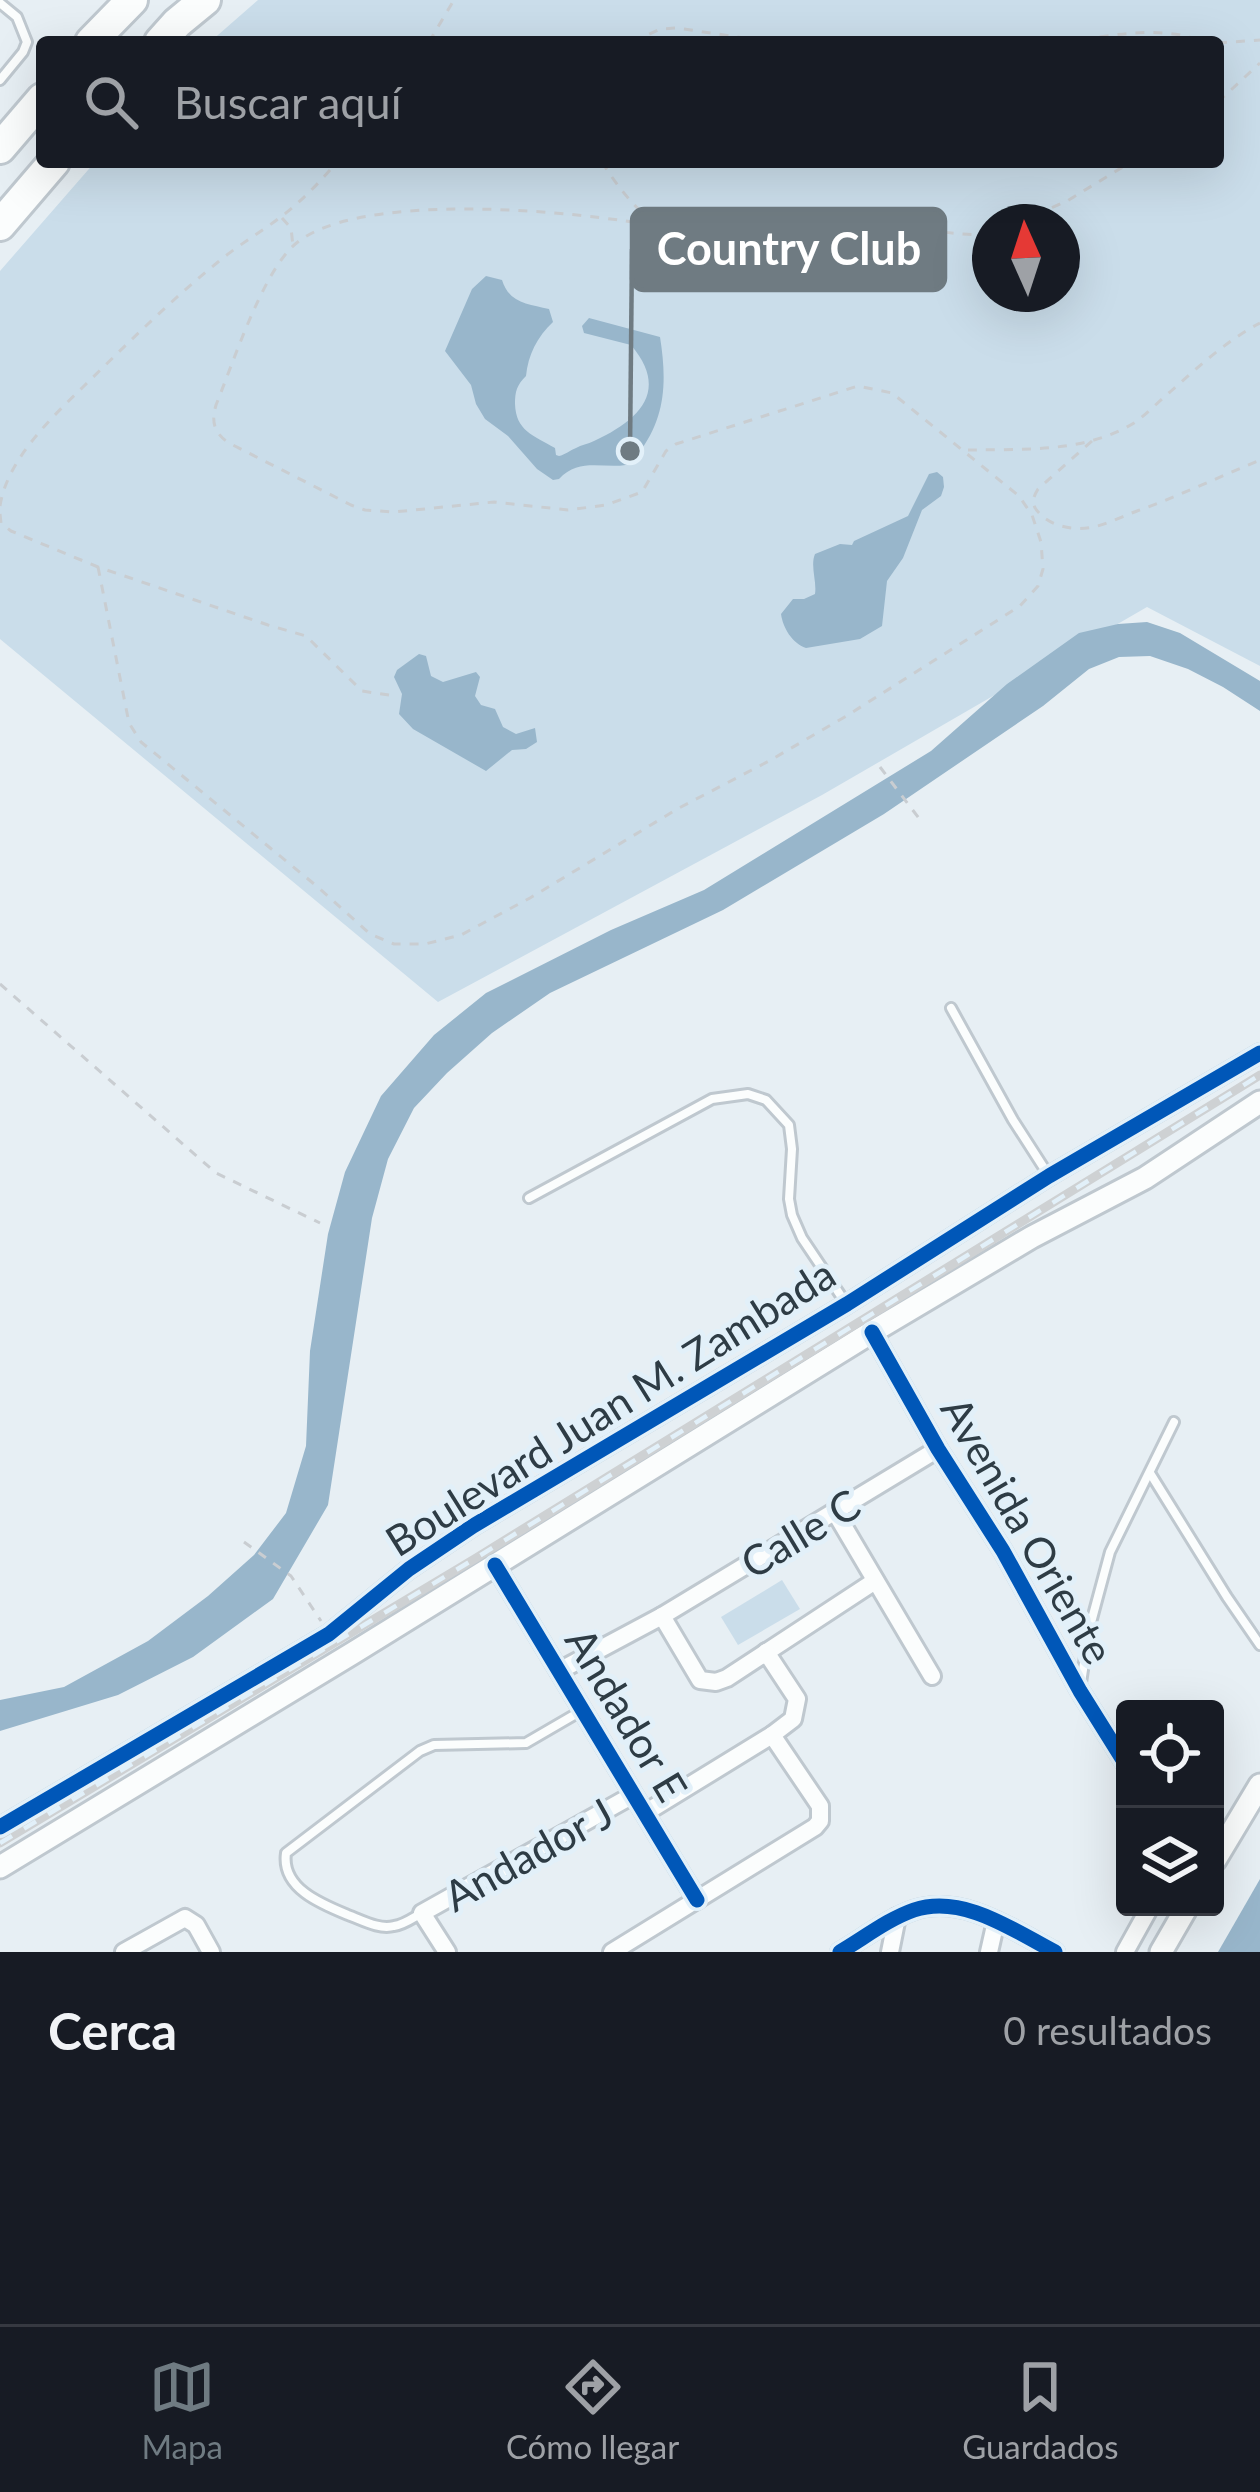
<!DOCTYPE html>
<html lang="es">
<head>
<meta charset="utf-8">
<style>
	body { margin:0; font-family:Lato,sans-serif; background:#242831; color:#f1f3f6 }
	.controls { position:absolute; right:36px; bottom:36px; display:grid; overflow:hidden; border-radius:12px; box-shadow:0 12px 48px #0002 }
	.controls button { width:108px; height:108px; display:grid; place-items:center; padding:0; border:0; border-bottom:3px solid #363941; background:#171b24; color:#f1f3f6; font:60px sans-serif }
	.compass { position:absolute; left:972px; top:204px; width:108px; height:108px; border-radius:50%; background:#171b24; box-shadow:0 12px 48px #0002; rotate:357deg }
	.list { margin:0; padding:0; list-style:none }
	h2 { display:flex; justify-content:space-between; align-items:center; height:156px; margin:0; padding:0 48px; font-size:51px }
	h2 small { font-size:39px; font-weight:400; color:#9ea1a6 }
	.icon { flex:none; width:66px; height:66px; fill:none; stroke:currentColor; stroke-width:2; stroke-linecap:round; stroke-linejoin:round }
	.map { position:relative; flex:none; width:1260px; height:1952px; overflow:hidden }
	.search { position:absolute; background:#171b24; box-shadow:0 12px 48px #0002; left:36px; right:36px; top:36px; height:132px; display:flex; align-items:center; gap:30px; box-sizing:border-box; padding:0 42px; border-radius:12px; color:#9ea1a6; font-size:45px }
	.sheet { height:372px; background:#171b24 }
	nav { display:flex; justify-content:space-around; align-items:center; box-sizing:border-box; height:168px; border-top:3px solid #363941; background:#171b24; font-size:33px; color:#9ea1a6 }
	nav a { display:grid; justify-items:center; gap:6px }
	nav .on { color:#6f7b82 }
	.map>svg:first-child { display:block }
	.green { fill:#caddea; fill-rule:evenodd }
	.water { fill:#98b6cb }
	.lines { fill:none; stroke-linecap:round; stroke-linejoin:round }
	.lane-casing { stroke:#bfc8cf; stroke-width:14 }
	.street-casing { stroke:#bfc8cf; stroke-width:22 }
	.secondary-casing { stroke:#bfc8cf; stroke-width:27 }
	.highway-casing { stroke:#bfc8cf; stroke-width:36 }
	.path { stroke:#c9cdd1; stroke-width:3; stroke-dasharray:9 9; stroke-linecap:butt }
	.lane { stroke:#fbfdfd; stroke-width:8 }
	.street { stroke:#fbfdfd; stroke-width:16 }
	.secondary { stroke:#fbfdfd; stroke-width:21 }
	.highway { stroke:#fbfdfd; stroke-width:30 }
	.rail-casing { stroke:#ced1d3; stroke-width:9 }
	.rail { stroke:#e2f0f9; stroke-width:4.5; stroke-dasharray:14; stroke-linecap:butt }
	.cycleway-casing { stroke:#e2f0f9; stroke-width:22 }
	.cycleway { stroke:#0057b8; stroke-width:15 }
	.labels { text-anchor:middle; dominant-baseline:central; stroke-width:10; stroke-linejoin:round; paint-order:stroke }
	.street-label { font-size:42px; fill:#2e3c45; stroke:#e2f0f9 }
	.leader { fill:none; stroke:#6f7b82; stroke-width:4.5 }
	.callout-dot { fill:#6f7b82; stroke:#e2f0f9; stroke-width:4.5 }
	.callout { fill:#6f7b82; stroke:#6f7b82; stroke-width:4.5 }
	.callout-label { font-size:45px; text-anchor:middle; font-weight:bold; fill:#fff }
</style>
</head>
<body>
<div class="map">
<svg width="1260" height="1952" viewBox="0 0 1260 1952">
	<rect width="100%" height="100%" fill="#e7eff4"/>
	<g class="green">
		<path d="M258 0H1260V666L1147 607 822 795 438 1002 0 639V271L95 162H1218V42H210ZM990 222H1062V294H990Z"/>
		<polygon points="782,1580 800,1609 738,1645 721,1617"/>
	</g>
	<g class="water">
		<path d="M486 276 502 280C509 303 528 304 549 309L553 322C537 337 528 355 526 376 517 385 515 391 515 404 516 431 533 435 555 448L556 455 559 456C565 455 570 450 576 448 581 445 588 444 594 441 639 420 670 391 631 345L584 333 582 326 589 318 660 337C667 381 666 418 638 454L637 462C610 473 582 454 559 479L553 480 537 469 508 436 485 419 476 404 471 385 445 351 472 289Z"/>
		<path d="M937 472 943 477 944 487 941 496 922 510 903 558 887 581 882 626 860 639 806 648C792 643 783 628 781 614L793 599H804L815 594C817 581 810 566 815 554L840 544 852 545 854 541 908 516 929 474Z"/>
		<polygon points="1147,622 1180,633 1260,681 1260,711 1223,687 1188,669 1150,656 1119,657 1089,669 1043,706 884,814 723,910 550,993 492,1033 447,1073 414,1108 388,1159 372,1218 328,1505 273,1599 193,1657 118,1695 0,1731 0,1700 64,1687 148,1641 208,1596 254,1555 286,1513 306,1446 310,1351 328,1234 345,1172 381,1096 434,1035 486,993 611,930 704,890 931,751 1007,684 1079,633 1118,624"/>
		<polygon points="419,654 426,656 431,676 443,682 476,672 480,677 475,696 481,705 495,709 503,727 516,734 535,728 537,742 526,749 512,750 486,771 413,729 399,714 402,694 394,677 397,670"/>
		<polygon points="1260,1879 1260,1952 1218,1952"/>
	</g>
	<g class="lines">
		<defs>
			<g id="lane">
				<polyline points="0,3 17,17 27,42 23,52 0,80"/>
				<polyline points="951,1008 1013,1120 1049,1176"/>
				<polyline points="529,1198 712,1099 748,1094 766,1100 789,1125 792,1149 789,1199 792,1215 802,1238 845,1302"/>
				<polyline points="1150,1473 1227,1597 1260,1645"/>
				<polyline points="1081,1683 1089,1630 1110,1552 1174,1422"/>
				<path d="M420 1914C413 1918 403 1925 394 1926 379 1930 362 1920 348 1915 321 1904 281 1888 286 1853L420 1751 434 1745 526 1743 581 1711"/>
			</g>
			<g id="street">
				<polyline points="872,1332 938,1449 1003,1551 1080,1691 1125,1763"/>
				<polyline points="835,1512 932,1676"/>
				<polyline points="495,1565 697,1900"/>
				<polyline points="662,1616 700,1680 716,1682 727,1678 875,1581"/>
				<polyline points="559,1671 662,1616 938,1449"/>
				<polyline points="645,1813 772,1735 793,1719 797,1699 766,1652"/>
				<polyline points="0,1827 329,1634 409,1569 473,1526 847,1304 1049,1176 1260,1053"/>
				<polyline points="124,1952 185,1918 196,1925 211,1952"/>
				<polyline points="447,1952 422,1913 633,1795"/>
				<polyline points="612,1952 815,1827 820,1821 820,1806 772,1735"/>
				<path d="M840 1952C864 1938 888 1919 914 1910 963 1894 1013 1930 1055 1952"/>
				<polyline points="890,1952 897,1917"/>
				<polyline points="989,1952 996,1921"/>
				<polyline points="1125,1952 1150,1907"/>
			</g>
			<g id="secondary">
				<polyline points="1215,1860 1260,1785"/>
				<polyline points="0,1867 353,1653 872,1332 1032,1237 1145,1178 1260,1102"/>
				<polyline points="1161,1952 1187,1907"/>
			</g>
			<g id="highway">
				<polyline points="91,42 132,0"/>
				<polyline points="160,42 177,23 205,0"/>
				<polyline points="0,148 42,99"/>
				<polyline points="0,225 54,162"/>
			</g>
		</defs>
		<use href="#lane" class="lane-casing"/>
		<use href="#street" class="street-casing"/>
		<use href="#secondary" class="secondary-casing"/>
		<use href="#highway" class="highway-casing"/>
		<g class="path">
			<polyline points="429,42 454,0"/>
			<polyline points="633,42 660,29 677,28 751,39 829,42"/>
			<path d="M1064 42C1112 36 1158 24 1205 42"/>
			<polyline points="1218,43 1260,40"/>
			<polyline points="1218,102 1260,63"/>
			<path d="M602 162C622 194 651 230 689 242 717 251 742 234 770 232 800 229 831 235 862 235 886 235 911 231 935 232 954 232 971 237 990 233"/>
			<polyline points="282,218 291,228 293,246"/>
			<polyline points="1019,222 1067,201 1131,162"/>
			<path d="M1092 441 1038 489C1032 499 1031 505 1040 514 1053 527 1075 531 1093 527 1108 524 1123 516 1137 511 1179 496 1219 477 1260 460"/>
			<path d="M968 450C1023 449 1085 453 1134 423 1147 414 1158 402 1170 392 1198 367 1226 341 1260 323"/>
			<path d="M0 506C7 460 51 418 83 387 127 344 170 301 218 262 237 246 258 234 278 219 300 203 319 183 337 162"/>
			<polyline points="0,514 1,523 11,531 98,567 268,625 306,636 362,691 395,696"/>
			<path d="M98 567 129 723 141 742 319 888 370 934 394 944H425L461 935 530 898 679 808 769 761 848 715 1020 606 1038 586 1043 569 1041 542 1032 515 1019 496 892 393 858 386 676 444 666 451 642 492 606 505 568 510 494 502 394 512 365 510 351 505 229 443C214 433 211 422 216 405 233 363 260 280 291 248 349 188 582 211 660 227"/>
			<polyline points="880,767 921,821"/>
			<polyline points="0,984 216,1173 320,1223"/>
			<polyline points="244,1542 291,1576 321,1621"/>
		</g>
		<use href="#lane" class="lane"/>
		<use href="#street" class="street"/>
		<use href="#secondary" class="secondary"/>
		<use href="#highway" class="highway"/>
		<defs>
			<polyline id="rail" points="0,1843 476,1558 1260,1075"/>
		</defs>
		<use href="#rail" class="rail-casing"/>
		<use href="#rail" class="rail"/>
		<defs>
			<g id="cycleway">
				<polyline points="872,1332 938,1449 1003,1551 1080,1691 1125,1763"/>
				<polyline points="495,1565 697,1900"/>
				<polyline points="0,1827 329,1634 409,1569 473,1526 847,1304 1049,1176 1260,1053"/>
				<path d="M840 1952C864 1938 888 1919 914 1910 963 1894 1013 1930 1055 1952"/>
			</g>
		</defs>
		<use href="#cycleway" class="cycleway-casing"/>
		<use href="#cycleway" class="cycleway"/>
	</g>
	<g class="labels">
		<g class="street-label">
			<text transform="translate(610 1407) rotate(-32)">Boulevard Juan M. Zambada</text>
			<text transform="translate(1028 1530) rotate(60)">Avenida Oriente</text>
			<text transform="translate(800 1533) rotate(-31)">Calle C</text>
			<text transform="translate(627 1714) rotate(59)">Andador E</text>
			<text transform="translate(528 1854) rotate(-29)">Andador J</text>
		</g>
	</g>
	<path class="leader" d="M630 451L632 249"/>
	<circle class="callout-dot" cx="630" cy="451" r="12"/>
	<rect class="callout" x="632" y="209" width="313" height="81" rx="12"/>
	<g class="callout-label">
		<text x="789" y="265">Country Club</text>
	</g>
</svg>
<div class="controls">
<button><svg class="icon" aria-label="locate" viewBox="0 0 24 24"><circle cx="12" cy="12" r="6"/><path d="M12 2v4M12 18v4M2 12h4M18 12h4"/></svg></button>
<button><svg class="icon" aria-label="layers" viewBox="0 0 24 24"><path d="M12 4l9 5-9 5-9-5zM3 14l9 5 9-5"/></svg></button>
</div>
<svg class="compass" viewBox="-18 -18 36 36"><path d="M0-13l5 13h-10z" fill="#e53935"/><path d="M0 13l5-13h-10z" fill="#9ea1a6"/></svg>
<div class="search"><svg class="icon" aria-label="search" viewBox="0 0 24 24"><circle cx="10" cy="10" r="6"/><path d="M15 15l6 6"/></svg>Buscar aquí</div>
</div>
<section class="sheet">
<h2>Cerca<small>0 resultados</small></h2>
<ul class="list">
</ul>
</section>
<nav>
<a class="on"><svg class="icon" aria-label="map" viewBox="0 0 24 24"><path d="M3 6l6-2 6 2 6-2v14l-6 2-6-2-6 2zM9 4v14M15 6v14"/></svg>Mapa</a>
<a><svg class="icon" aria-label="directions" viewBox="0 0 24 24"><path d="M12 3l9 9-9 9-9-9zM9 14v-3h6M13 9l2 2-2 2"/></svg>Cómo llegar</a>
<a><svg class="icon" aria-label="saved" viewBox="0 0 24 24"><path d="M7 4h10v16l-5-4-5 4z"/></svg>Guardados</a>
</nav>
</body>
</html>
